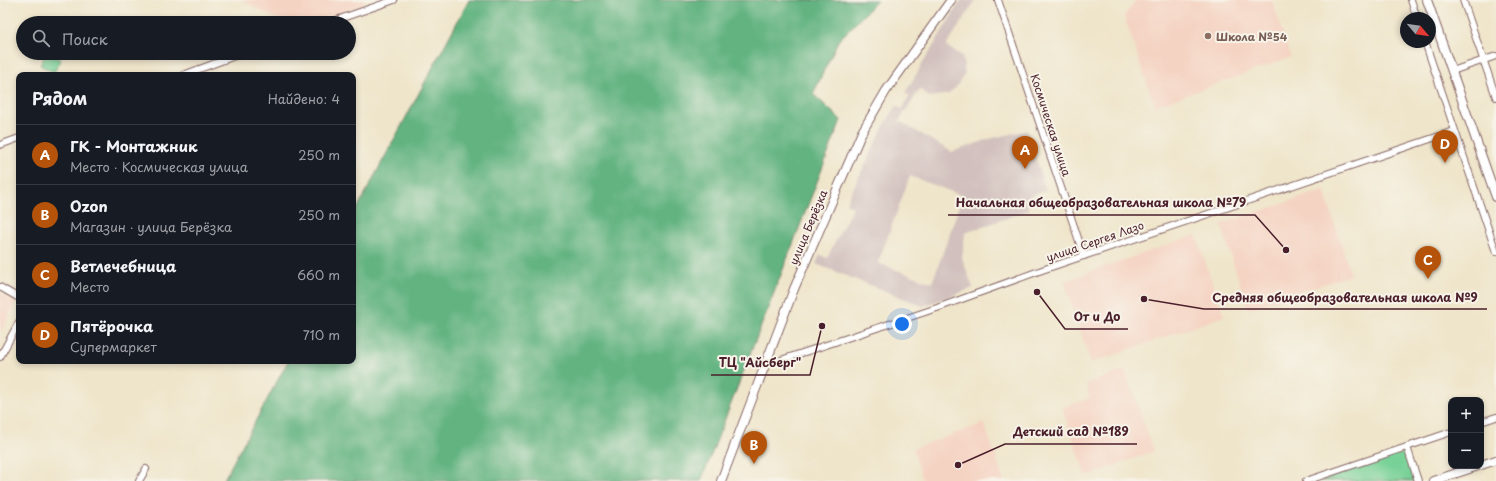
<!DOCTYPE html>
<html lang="ru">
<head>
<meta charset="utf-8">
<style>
	body { margin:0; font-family:"Playpen Sans",sans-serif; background:#20242c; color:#f1f3f6 }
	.controls { position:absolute; right:12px; bottom:12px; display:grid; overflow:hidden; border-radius:8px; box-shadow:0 2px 6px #0003 }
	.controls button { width:36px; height:36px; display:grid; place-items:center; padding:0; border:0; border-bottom:1px solid #363941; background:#171b24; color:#f1f3f6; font:20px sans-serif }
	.compass { position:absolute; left:1400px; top:12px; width:36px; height:36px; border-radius:50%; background:#171b24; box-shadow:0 2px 6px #0003; rotate:119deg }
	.you { position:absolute; left:902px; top:324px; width:14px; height:14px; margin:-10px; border:3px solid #fff; border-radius:50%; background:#1a73e8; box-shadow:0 0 0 6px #1a73e833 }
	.badge { display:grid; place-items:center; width:26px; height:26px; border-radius:50%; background:#b45309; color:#fff; font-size:13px; font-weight:700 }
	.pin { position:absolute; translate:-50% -33px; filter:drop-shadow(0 1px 2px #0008) }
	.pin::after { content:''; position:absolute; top:21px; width:14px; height:12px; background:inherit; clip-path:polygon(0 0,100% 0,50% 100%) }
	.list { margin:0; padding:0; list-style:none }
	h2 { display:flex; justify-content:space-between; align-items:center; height:52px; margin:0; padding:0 16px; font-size:17px }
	h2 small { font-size:13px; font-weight:400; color:#9ea1a6 }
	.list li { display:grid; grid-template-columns:26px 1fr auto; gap:12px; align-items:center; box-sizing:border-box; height:60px; padding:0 16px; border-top:1px solid #363941 }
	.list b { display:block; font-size:15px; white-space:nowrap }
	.list p { margin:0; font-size:13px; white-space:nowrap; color:#9ea1a6 }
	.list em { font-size:13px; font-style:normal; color:#9ea1a6 }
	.icon { flex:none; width:22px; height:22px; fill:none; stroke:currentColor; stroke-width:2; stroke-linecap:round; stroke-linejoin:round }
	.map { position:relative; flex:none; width:1496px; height:481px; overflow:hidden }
	.search { position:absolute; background:#171b24; box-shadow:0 2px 6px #0003; left:16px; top:16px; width:340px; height:44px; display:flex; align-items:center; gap:10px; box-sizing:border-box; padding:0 14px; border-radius:22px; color:#9ea1a6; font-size:15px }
	.panel { position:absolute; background:#171b24; box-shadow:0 2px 6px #0003; left:16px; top:72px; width:340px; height:292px; border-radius:8px }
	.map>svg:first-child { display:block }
	.built { fill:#f5d3c2 }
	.industrial { fill:#d1c0bd; fill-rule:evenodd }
	.green { fill:#78d197; stroke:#617861 }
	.forest { fill:#62b380; stroke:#566956 }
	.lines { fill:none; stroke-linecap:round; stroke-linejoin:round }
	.street-casing { stroke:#846463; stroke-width:8 }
	.secondary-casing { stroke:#846463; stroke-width:10 }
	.street { stroke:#fff; stroke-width:6 }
	.secondary { stroke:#fff; stroke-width:8 }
	.education-dot { fill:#8d6e63; stroke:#f7f3e8; stroke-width:1.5 }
	.labels { text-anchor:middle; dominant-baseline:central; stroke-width:4; stroke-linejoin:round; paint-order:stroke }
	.education-label { font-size:11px; font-weight:bold; fill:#785e54; stroke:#f7f3e8; text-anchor:start }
	.street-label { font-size:11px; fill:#4a1f2b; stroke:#f7f3e8 }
	.leader { fill:none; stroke:#4a1f2b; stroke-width:1.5 }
	.callout-dot { fill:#4a1f2b; stroke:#f7f3e8; stroke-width:1.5 }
	.callout-label { font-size:12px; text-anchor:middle; font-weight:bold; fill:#4a1f2b; stroke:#f7f3e8; stroke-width:4; stroke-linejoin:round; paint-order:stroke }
</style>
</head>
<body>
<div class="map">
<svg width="1496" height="481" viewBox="0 0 1496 481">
	<rect width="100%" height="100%" fill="#f7f3e8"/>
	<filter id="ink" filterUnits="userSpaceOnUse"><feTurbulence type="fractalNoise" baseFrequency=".025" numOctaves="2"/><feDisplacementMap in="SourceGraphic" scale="8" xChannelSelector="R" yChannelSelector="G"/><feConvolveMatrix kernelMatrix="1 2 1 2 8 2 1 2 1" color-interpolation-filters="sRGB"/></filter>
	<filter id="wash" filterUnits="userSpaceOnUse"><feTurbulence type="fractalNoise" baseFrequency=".012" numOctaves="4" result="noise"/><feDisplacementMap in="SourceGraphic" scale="16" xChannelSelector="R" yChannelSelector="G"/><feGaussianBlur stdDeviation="0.9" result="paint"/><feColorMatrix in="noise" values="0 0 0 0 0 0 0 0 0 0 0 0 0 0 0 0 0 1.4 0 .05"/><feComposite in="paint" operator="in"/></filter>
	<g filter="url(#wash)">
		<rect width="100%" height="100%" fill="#efe5ca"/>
		<g class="built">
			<polygon points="242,0 365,0 361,6 309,23 283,23"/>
			<polygon points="1136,0 1272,0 1291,57 1155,106 1124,16"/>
			<polygon points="1324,190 1351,275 1248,309 1221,224"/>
			<polygon points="1196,235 1224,316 1091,363 1064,281"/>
			<polygon points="0,293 16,302 0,333"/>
			<polygon points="1125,370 1154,451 1086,476 1062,408 1090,398 1086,384"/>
			<polygon points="984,423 1004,481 923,481 913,449"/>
		</g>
		<path class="industrial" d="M961 0H976L946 46 962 56 965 73 957 86 949 94 929 97 920 89 899 121 952 152 989 139 1027 130 1046 190 1026 198 1029 210 965 233 962 258 973 288 923 306 816 264 820 255 827 258 853 207 846 203 884 126 896 106 902 109 910 96 905 93ZM910 176 963 196 932 283 878 263Z"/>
		<g class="green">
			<polygon points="46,53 49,53 61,60 54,72 40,65"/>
			<polygon points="1406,452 1416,481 1320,481"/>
		</g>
		<polygon class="forest" points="469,0 878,0 838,41 813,94 841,120 701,481 223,481 288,361 353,361 353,216"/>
	</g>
	<g filter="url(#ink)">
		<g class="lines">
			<defs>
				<g id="street">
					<polyline points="998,0 1084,256"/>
					<polyline points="1411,0 1417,18"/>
					<polyline points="1463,0 1496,97"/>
					<polyline points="328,23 394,0"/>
					<polyline points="1425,42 1496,252"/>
					<polyline points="1452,71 1496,56"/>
					<polyline points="183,75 243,53"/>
					<polyline points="0,145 19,138"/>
					<polyline points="0,287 19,298"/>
					<polyline points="0,357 19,322"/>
					<polyline points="765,362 775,362 937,308 1042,270 1454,131"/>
					<polyline points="1481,422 1496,417"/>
					<polyline points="1407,447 1418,481"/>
					<polyline points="139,481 146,469"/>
					<polyline points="1306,481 1451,432"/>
				</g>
				<g id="secondary">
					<polyline points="1427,0 1496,197"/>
					<polyline points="1481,465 1496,460"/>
					<polyline points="721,481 794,289 862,132 886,91 951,0"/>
					<polyline points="1433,481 1478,466"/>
				</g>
			</defs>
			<use href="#street" class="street-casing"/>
			<use href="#secondary" class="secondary-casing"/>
			<use href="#street" class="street"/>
			<use href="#secondary" class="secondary"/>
		</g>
	</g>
	<circle class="education-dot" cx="1208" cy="36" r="4"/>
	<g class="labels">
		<g class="education-label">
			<text x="1216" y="36">Школа №54</text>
		</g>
		<g class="street-label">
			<text transform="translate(1051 125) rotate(72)">Космическая улица</text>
			<text transform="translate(808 227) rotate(-67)">улица Берёзка</text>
			<text transform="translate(1095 241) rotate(-19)">улица Сергея Лазо</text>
		</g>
	</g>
	<path class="leader" d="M1286 250L1255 215H948M1144 299L1204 309H1487M1037 292L1065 329H1128M822 326L810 375H711M958 465L1005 444H1137"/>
	<g class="callout-dot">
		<circle cx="1286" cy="250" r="4"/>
		<circle cx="1144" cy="299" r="4"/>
		<circle cx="1037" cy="292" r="4"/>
		<circle cx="822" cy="326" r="4"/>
		<circle cx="958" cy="465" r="4"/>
	</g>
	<g class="callout-label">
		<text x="1101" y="207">Начальная общеобразовательная школа №79</text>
		<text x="1345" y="302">Средняя общеобразовательная школа №9</text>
		<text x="1097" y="321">От и До</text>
		<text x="760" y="367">ТЦ "Айсберг"</text>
		<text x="1071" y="436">Детский сад №189</text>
	</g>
</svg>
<div class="controls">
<button>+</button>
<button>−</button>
</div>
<svg class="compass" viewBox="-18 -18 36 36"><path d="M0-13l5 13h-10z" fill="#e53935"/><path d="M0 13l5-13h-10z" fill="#9ea1a6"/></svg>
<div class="you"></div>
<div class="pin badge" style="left:1025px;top:169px">A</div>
<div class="pin badge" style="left:754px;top:464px">B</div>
<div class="pin badge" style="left:1428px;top:279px">C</div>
<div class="pin badge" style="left:1445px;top:163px">D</div>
<div class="search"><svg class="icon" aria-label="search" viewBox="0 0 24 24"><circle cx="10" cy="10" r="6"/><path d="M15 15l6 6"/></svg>Поиск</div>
<section class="panel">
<h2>Рядом<small>Найдено: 4</small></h2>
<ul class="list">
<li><span class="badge">A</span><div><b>ГК - Монтажник</b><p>Место · Космическая улица</p></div><em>250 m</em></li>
<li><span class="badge">B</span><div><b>Ozon</b><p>Магазин · улица Берёзка</p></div><em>250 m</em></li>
<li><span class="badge">C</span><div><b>Ветлечебница</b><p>Место</p></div><em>660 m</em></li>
<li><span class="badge">D</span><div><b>Пятёрочка</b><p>Супермаркет</p></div><em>710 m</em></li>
</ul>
</section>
</div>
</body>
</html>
